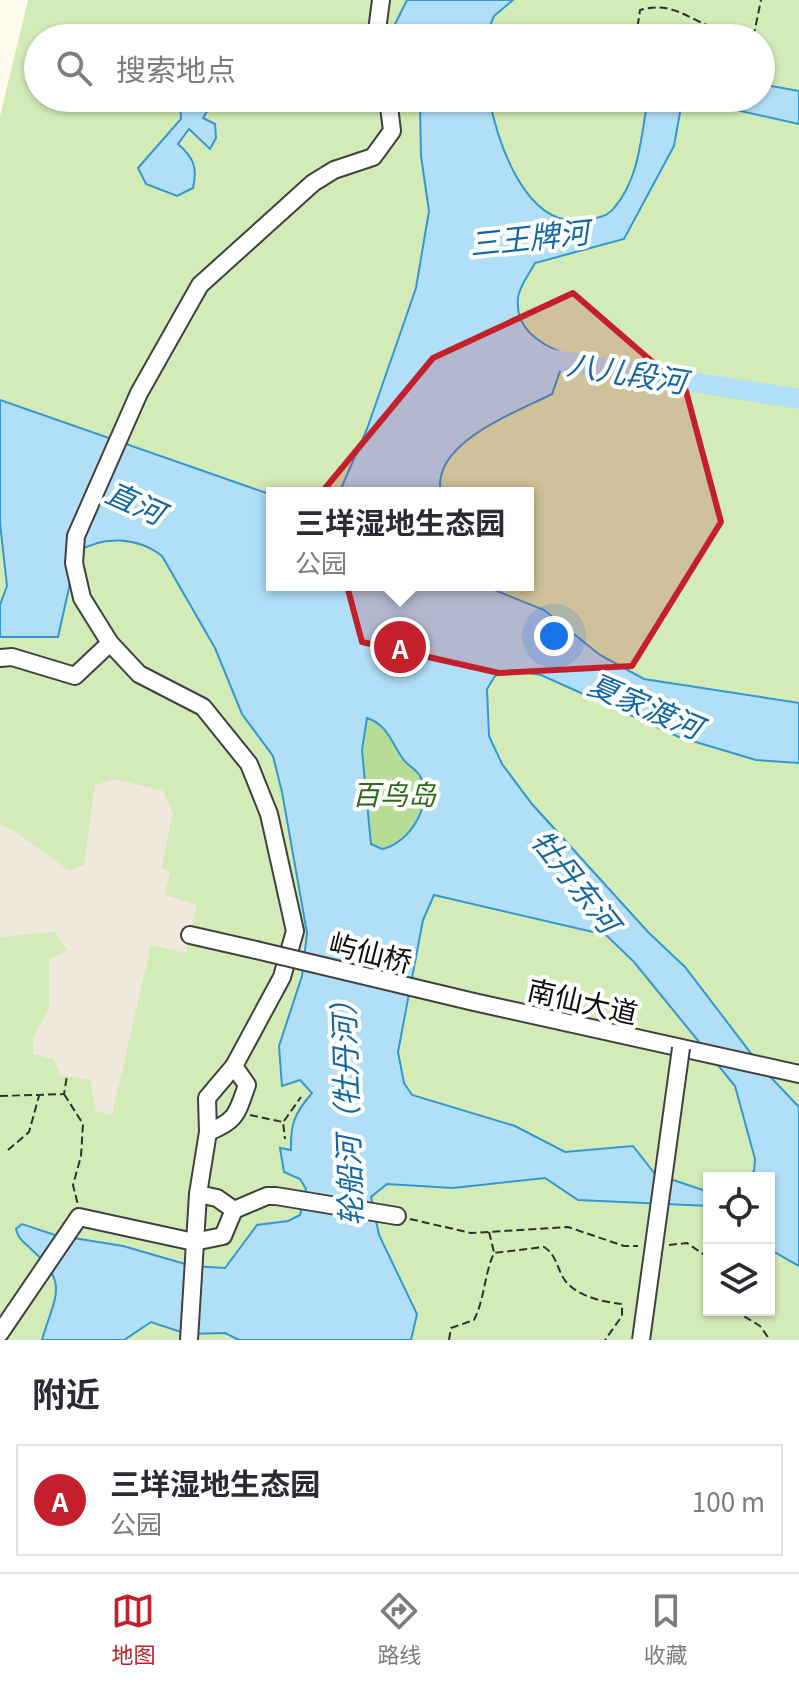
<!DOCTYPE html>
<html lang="zh">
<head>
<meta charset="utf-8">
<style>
	body { margin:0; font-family:Georgia,"Noto Sans SC",serif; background:#f7f7f7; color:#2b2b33 }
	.controls { position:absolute; right:24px; bottom:24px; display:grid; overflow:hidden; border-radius:0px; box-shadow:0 2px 6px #0004 }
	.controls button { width:72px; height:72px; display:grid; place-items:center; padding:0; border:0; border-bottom:2px solid #e1e1e2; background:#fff; color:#2b2b33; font:40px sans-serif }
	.you { position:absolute; left:554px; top:636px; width:28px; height:28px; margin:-20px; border:6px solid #fff; border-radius:50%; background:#1a73e8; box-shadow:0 0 0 12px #1a73e833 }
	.badge { display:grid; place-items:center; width:52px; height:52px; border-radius:50%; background:#c3202c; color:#fff; font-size:26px; font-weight:700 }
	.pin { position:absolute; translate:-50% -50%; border:4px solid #fff; box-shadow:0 2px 8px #0006 }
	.popup { position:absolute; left:266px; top:487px; width:268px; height:104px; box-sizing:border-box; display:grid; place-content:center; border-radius:0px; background:#fff; filter:drop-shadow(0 2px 6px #0005); font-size:26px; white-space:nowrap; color:#7c7c81 }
	.popup b { font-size:30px; color:#2b2b33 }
	.popup::after { content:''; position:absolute; left:50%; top:100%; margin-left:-16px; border:16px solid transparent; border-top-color:#fff }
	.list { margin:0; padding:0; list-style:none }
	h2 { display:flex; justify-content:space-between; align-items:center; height:104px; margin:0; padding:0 32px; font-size:34px }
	h2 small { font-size:26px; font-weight:400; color:#7c7c81 }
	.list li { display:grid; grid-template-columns:52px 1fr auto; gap:24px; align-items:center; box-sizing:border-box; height:112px; margin:0 16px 16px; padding:0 16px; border:2px solid #e1e1e2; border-radius:0px }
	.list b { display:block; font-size:30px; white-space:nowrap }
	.list p { margin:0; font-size:26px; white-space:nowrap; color:#7c7c81 }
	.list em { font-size:26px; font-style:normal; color:#7c7c81 }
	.icon { flex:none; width:44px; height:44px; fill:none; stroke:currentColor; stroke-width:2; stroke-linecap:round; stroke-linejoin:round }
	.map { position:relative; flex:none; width:799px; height:1340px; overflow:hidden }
	.search { position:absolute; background:#fff; box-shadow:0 2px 6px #0004; left:24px; right:24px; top:24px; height:88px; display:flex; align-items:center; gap:20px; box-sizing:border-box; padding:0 28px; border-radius:44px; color:#7c7c81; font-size:30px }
	.sheet { height:232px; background:#fff }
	nav { display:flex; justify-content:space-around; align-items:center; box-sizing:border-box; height:112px; border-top:2px solid #e1e1e2; background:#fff; font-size:22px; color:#7c7c81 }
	nav a { display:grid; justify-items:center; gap:4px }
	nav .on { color:#c3202c }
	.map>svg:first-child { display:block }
	.green { fill:#d3ebb6; fill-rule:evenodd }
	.forest { fill:#b7dc95 }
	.plaza { fill:#efeadd }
	.water { fill:#b1dff8; stroke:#3597d2; stroke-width:2; fill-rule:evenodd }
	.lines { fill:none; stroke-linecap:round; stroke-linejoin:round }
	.river { stroke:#b1dff8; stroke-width:20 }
	.minor-casing { stroke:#414141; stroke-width:20 }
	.path { stroke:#303030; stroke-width:2; stroke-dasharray:8 4; stroke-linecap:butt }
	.minor { stroke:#fff; stroke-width:16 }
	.minor-bridge-casing { stroke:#414141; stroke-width:20; stroke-linecap:butt }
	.minor-bridge { stroke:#fff; stroke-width:16 }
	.marked { fill:#c3202c; fill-opacity:0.2; stroke:#c3202c; stroke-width:6; stroke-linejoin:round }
	.labels { text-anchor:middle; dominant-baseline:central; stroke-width:8; stroke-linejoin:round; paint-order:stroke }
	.park-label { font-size:28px; font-style:italic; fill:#2d681b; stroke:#fff }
	.street-label { font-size:28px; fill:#0e0e0e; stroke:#fff }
	.water-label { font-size:30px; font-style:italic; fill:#1268a4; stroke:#fff }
</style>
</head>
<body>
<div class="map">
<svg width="799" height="1340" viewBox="0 0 799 1340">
	<rect width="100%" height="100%" fill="#fffbee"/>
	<path class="green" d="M28 0H799V1340H0V116ZM38 38H761V98H38ZM272 493H528V585H272ZM709 1178H769V1310H709Z"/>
	<path class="forest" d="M367 718C388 725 390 741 402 758 407 765 416 769 420 776 435 802 409 844 382 849L371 844 362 750Z"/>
	<polygon class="plaza" points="115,779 163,791 173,813 161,868 170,872 165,895 197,905 186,953 151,945 112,1115 96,1111 90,1080 60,1075 54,1059 33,1054 33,1037 49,1009 49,960 67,950 54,932 0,937 0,825 13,830 69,871 84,865 95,785"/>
	<g class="water">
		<polygon points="407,0 513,0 494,16 485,38 388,38"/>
		<path d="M761 84 799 91V124L691 100 681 107 674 146 624 239 535 263C530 273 518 288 518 299 515 329 541 345 566 354L552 394C517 412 430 443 441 493H339L367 429 416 288 429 211 421 156 420 104 416 98H489C498 143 526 231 586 220 597 218 607 217 614 208 640 178 641 135 648 98H761Z"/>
		<path d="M164 98H230L224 109 211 105 203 118 215 124 216 138 210 149 189 129 178 144C193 157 198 167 193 188L177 196 146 184 138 168 181 119 180 104 160 102Z"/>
		<path d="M0 400 272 495V585H482L544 610 600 655 644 679 799 703V763L756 760 679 737 541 675 510 670 495 676 487 689 489 736 502 764 532 804 648 932 685 967 763 1069 799 1107V1266L769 1249V1178H746L754 1171 755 1159 735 1086 634 962 606 935 434 895 423 920 398 1052 404 1083 412 1095 515 1126 565 1152 633 1146 655 1174 709 1192V1206L578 1200 545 1178 453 1188 387 1184 371 1197 379 1235 417 1314 411 1340H239L225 1333 187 1334 151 1322 124 1340H42C55 1295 70 1284 31 1249 24 1242 18 1239 16 1229L22 1224 55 1235 123 1246 192 1266 225 1268 257 1225 288 1221 300 1215 306 1189 300 1179 284 1172 280 1148 291 1150C290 1124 295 1113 312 1093L300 1080 282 1086 279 1046 302 976 307 933 282 792 273 756 242 714 215 648 162 556C138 537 103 535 77 552L58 637H0V605L7 586 0 523ZM367 718C388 725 391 742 403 759 407 765 416 769 420 776 435 803 409 844 382 849L371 844 362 750Z"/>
	</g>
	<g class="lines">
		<polyline class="river" points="537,357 799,399"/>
		<defs>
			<g id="minor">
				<polyline points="376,38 381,0"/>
				<polyline points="0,658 12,657 75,676 110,643"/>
				<polyline points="190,935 256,950"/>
				<polyline points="474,1002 799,1074"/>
				<path d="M208 1132C237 1121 237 1113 247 1085L234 1066"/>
				<polyline points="198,1194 217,1198 234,1210"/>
				<polyline points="0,1333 79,1217 194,1242 223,1236 234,1210 267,1196 276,1196 397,1216"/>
				<polyline points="189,1340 198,1194 208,1132 207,1098 234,1066 282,977 295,931 269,814 249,764 203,707 139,674 110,643 82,598 74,563 76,536 139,393 200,285 313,183 334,170 373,157 392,131 388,98"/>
			</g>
		</defs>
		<use href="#minor" class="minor-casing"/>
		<g class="path">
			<path d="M636 38 640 10C674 1 687 19 717 29 728 32 742 32 754 34L761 0"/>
			<polyline points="64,1094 83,1124 81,1156 73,1185 78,1205"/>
			<polyline points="0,1096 64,1094 67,1076"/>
			<polyline points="250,1115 283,1122 285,1139"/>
			<polyline points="284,1121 301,1097"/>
			<polyline points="8,1150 29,1132 39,1096"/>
			<polyline points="410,1219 471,1233 568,1227 624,1246 638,1246"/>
			<polyline points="489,1232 494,1252"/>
			<polyline points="669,1245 687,1243 709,1258"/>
			<polyline points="734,1310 760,1326 770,1340"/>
			<path d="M449 1340 451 1328 474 1320C485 1298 484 1275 494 1253L544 1247C556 1254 557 1268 564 1279 575 1296 603 1302 622 1304V1316L605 1340"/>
		</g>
		<use href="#minor" class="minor"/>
		<defs>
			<g id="minor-bridge">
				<polyline points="256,950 474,1002"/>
				<polyline points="641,1340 681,1048"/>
			</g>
		</defs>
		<use href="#minor-bridge" class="minor-bridge-casing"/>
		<use href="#minor-bridge" class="minor-bridge"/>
	</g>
	<path class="marked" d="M573 293 686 391 721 522 632 666 499 673 362 642 322 492 433 358Z"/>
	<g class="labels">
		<g class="park-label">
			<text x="394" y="793">百鸟岛</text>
		</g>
		<g class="street-label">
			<text transform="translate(371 951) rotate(14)">屿仙桥</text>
			<text transform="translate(583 1000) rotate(13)">南仙大道</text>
		</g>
		<g class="water-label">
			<text transform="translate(529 236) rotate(-6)">三王牌河</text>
			<text transform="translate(627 371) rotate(9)">八儿段河</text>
			<text transform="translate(136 501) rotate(24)">直河</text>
			<text transform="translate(646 704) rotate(23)">夏家渡河</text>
			<text transform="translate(577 880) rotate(52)">牡丹东河</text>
			<text transform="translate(345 1106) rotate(-92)">轮船河（牡丹河）</text>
		</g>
	</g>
</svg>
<div class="controls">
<button><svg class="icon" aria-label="locate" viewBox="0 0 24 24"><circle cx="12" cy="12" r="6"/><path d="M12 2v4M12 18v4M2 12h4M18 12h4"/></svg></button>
<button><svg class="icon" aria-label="layers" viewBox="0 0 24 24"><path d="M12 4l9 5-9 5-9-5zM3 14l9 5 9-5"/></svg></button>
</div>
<div class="you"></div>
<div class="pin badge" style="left:400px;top:647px">A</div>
<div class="popup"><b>三垟湿地生态园</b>公园</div>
<div class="search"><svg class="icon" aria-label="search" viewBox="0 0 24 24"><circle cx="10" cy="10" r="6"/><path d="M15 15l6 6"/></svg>搜索地点</div>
</div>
<section class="sheet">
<h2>附近<small></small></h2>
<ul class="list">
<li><span class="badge">A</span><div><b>三垟湿地生态园</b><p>公园</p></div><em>100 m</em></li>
</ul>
</section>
<nav>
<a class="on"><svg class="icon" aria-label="map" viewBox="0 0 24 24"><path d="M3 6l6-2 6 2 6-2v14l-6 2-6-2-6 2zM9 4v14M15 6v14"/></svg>地图</a>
<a><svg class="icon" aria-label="directions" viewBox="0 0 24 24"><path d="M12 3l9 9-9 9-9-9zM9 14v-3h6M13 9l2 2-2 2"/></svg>路线</a>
<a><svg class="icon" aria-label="saved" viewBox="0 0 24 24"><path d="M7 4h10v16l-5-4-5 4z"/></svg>收藏</a>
</nav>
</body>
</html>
